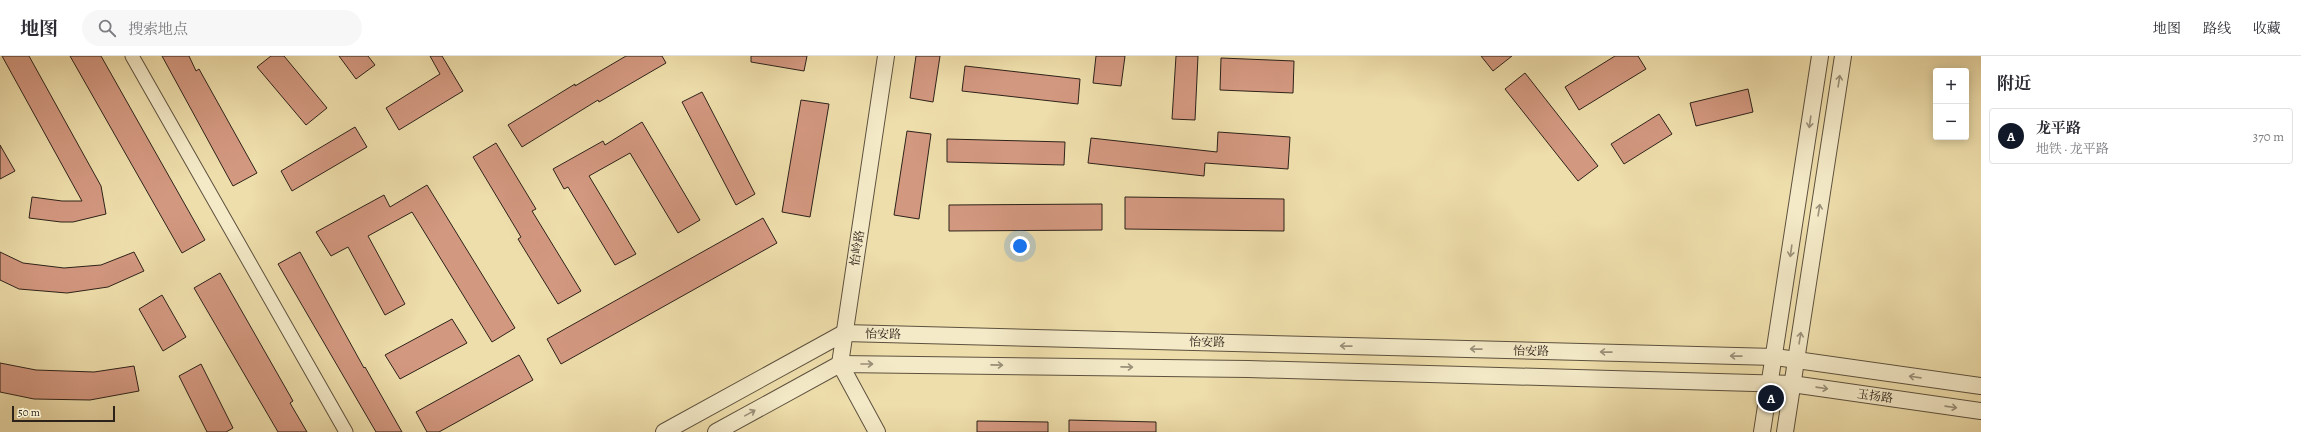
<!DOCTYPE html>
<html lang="zh">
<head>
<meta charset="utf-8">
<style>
	body { margin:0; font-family:Alegreya,"Noto Serif SC",serif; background:#f7f7f7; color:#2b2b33 }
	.controls { position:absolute; right:12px; top:12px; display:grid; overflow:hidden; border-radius:4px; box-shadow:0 2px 10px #0003 }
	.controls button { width:36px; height:36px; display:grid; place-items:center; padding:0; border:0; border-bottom:1px solid #e1e1e2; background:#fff; color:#2b2b33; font:20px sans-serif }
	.scale { position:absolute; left:12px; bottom:10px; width:103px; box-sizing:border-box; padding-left:4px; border:2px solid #2d2219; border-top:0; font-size:11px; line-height:14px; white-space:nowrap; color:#2d2219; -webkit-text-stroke:3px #f4eac8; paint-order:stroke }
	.you { position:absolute; left:1020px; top:190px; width:14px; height:14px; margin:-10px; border:3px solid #fff; border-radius:50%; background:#1a73e8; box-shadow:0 0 0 6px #1a73e833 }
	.badge { display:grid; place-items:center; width:26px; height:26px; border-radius:50%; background:#111827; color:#fff; font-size:13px; font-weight:700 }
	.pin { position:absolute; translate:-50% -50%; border:2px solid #fff; box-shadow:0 1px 4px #0006 }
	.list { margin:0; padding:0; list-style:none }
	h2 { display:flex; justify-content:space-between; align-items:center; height:52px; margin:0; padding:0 16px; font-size:17px }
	h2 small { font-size:13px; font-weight:400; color:#7c7c81 }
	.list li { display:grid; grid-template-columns:26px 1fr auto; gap:12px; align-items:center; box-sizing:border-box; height:56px; margin:0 8px 8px; padding:0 8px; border:1px solid #e1e1e2; border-radius:4px }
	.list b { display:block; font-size:15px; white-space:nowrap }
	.list p { margin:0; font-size:13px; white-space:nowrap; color:#7c7c81 }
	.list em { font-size:13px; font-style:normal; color:#7c7c81 }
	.icon { flex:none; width:22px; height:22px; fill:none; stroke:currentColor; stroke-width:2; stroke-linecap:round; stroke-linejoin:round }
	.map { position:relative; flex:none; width:1981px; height:376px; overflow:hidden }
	header { display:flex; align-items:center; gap:24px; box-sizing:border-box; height:56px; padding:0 20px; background:#fff; border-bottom:1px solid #e1e1e2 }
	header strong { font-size:19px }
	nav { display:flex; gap:22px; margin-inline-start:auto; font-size:14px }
	.search { width:280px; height:36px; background:#f7f7f7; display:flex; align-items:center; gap:10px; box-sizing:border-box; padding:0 14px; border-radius:22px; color:#7c7c81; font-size:15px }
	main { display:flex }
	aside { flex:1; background:#fff }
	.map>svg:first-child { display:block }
	.building { fill:#d39880; stroke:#2d2219 }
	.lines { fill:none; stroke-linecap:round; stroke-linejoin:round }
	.minor-casing { stroke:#5d513e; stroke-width:15 }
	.tertiary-casing { stroke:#5d513e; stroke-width:18 }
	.minor { stroke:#f4eac8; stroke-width:13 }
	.tertiary { stroke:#f4eac8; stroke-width:16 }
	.oneway { stroke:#9a9079 }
	.labels { text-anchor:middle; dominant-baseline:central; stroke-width:3; stroke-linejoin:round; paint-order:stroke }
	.street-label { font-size:12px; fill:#2d2219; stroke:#f4eac8 }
</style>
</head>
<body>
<header>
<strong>地图</strong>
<div class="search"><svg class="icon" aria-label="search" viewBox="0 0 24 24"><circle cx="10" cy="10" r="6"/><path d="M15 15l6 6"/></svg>搜索地点</div>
<nav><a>地图</a><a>路线</a><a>收藏</a></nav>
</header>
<main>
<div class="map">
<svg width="1981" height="376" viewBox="0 0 1981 376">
	<rect width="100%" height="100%" fill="#eedeab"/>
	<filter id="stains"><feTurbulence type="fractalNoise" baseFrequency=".005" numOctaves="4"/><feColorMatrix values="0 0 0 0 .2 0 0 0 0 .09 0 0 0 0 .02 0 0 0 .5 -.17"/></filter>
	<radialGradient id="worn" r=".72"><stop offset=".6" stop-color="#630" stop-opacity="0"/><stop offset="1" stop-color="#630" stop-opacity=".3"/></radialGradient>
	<g class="building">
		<polygon points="2,0 29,0 101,130 106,158 73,166 61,166 29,162 32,141 62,145 82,145"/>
		<polygon points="70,0 101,0 205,184 182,197"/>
		<polygon points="162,0 189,0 196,15 199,13 257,117 233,130"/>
		<polygon points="271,0 284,0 327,52 306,69 257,11"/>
		<polygon points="339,0 368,0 375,9 356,23"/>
		<polygon points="430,0 442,0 463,35 399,74 386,52 440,18"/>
		<polygon points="626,0 662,0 666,7 599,46 598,44 522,91 508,69 575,28 575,30"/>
		<polygon points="751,0 807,0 804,15 751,6"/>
		<polygon points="916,0 940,0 933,46 910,42"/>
		<polygon points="1096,0 1125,0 1121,30 1093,27"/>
		<polygon points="1176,0 1198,0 1195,64 1172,63"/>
		<polygon points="1481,0 1512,0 1493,15"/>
		<polygon points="1615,0 1638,0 1646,13 1579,54 1565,31"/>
		<polygon points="1221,2 1294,5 1293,37 1220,34"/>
		<polygon points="965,10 1080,23 1078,48 962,35"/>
		<polygon points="1525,17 1598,110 1578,125 1505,33"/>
		<polygon points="1748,33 1753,56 1696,70 1690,47"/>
		<polygon points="702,36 755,138 736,149 682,46"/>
		<polygon points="801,44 829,48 810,161 782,156"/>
		<polygon points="1659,58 1672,78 1624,108 1611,88"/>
		<polygon points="642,66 700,164 678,177 630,97 589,120 636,198 615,209 568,131 564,133 553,113 603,85 605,89"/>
		<polygon points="355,71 367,91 292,135 281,115"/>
		<polygon points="907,75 931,78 919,163 894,159"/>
		<polygon points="1218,76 1290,81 1288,113 1205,107 1204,120 1088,107 1091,82 1217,96"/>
		<polygon points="947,83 1065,86 1064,109 947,106"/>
		<polygon points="496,87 536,153 532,155 581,235 558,248 518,183 521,181 473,101"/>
		<polygon points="0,89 15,115 0,123"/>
		<polygon points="427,129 515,272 492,286 412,156 368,180 405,248 385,259 348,191 331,200 316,176 384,139 390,151"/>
		<polygon points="1125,141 1284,143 1284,175 1125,173"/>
		<polygon points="1102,148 1102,174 949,175 949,149"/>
		<polygon points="763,162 777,187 561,308 547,283"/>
		<polygon points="0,196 23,207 64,212 101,209 134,196 144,215 108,231 67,237 19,233 0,224"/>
		<polygon points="300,196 364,312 365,311 402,376 376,376 278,208"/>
		<polygon points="220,217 293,345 290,347 307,376 278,376 194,232"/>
		<polygon points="162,239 186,281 163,295 139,253"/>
		<polygon points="452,263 467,287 400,323 385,299"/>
		<polygon points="519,299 533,324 439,376 427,376 416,356"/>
		<polygon points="0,307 36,314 94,316 134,310 139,335 90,344 34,343 0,336"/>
		<polygon points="201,308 233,372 226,376 207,376 179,320"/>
		<polygon points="1069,364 1156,366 1156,376 1069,376"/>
		<polygon points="977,365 1048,366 1048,376 977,376"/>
	</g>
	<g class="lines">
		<defs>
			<polyline id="minor" points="132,0 346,376"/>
			<g id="tertiary">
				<polyline points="664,376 844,277 1775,301 1981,330"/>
				<polyline points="716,376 840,308 1248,313 1792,328 1981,355"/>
				<polyline points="877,376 840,308 886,0"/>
				<polyline points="1762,376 1820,0"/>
				<polyline points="1785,376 1843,0"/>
			</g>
		</defs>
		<use href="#minor" class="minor-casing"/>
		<use href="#tertiary" class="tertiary-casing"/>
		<use href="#minor" class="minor"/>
		<use href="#tertiary" class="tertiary"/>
	</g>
	<defs><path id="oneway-shaft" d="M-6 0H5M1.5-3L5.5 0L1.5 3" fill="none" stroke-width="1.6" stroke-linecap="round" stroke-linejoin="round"/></defs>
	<g class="oneway">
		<use href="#oneway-shaft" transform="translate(1839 25) rotate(-81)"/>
		<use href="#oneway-shaft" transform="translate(1810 66) rotate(98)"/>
		<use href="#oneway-shaft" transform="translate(1819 154) rotate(-81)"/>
		<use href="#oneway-shaft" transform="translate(1791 195) rotate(98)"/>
		<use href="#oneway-shaft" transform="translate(1800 282) rotate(-81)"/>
		<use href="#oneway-shaft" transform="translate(1346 290) rotate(-179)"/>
		<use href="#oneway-shaft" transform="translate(1476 293) rotate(-179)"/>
		<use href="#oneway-shaft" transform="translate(1606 296) rotate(-179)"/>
		<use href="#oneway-shaft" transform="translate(1736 300) rotate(-179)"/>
		<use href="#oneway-shaft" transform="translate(867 308)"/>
		<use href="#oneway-shaft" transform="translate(997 309) rotate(1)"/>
		<use href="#oneway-shaft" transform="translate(1127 311) rotate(1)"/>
		<use href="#oneway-shaft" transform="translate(1915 321) rotate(-172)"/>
		<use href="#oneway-shaft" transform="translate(1822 332) rotate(8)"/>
		<use href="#oneway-shaft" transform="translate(1951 351) rotate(8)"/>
		<use href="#oneway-shaft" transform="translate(750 357) rotate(-29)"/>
	</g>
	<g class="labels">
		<g class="street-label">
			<text transform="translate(857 192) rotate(-81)">怡岭路</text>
			<text transform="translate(883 278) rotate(1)">怡安路</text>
			<text transform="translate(1207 286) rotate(1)">怡安路</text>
			<text transform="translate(1531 295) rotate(1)">怡安路</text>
			<text transform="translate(1875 340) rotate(8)">玉扬路</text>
		</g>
	</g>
	<rect width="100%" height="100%" filter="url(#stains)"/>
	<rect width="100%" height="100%" fill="url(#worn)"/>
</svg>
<div class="controls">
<button>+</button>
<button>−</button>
</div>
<div class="scale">50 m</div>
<div class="you"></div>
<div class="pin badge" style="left:1771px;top:342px">A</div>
</div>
<aside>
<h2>附近<small></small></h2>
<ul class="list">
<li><span class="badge">A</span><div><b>龙平路</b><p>地铁 · 龙平路</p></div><em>370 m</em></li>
</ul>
</aside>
</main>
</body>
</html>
